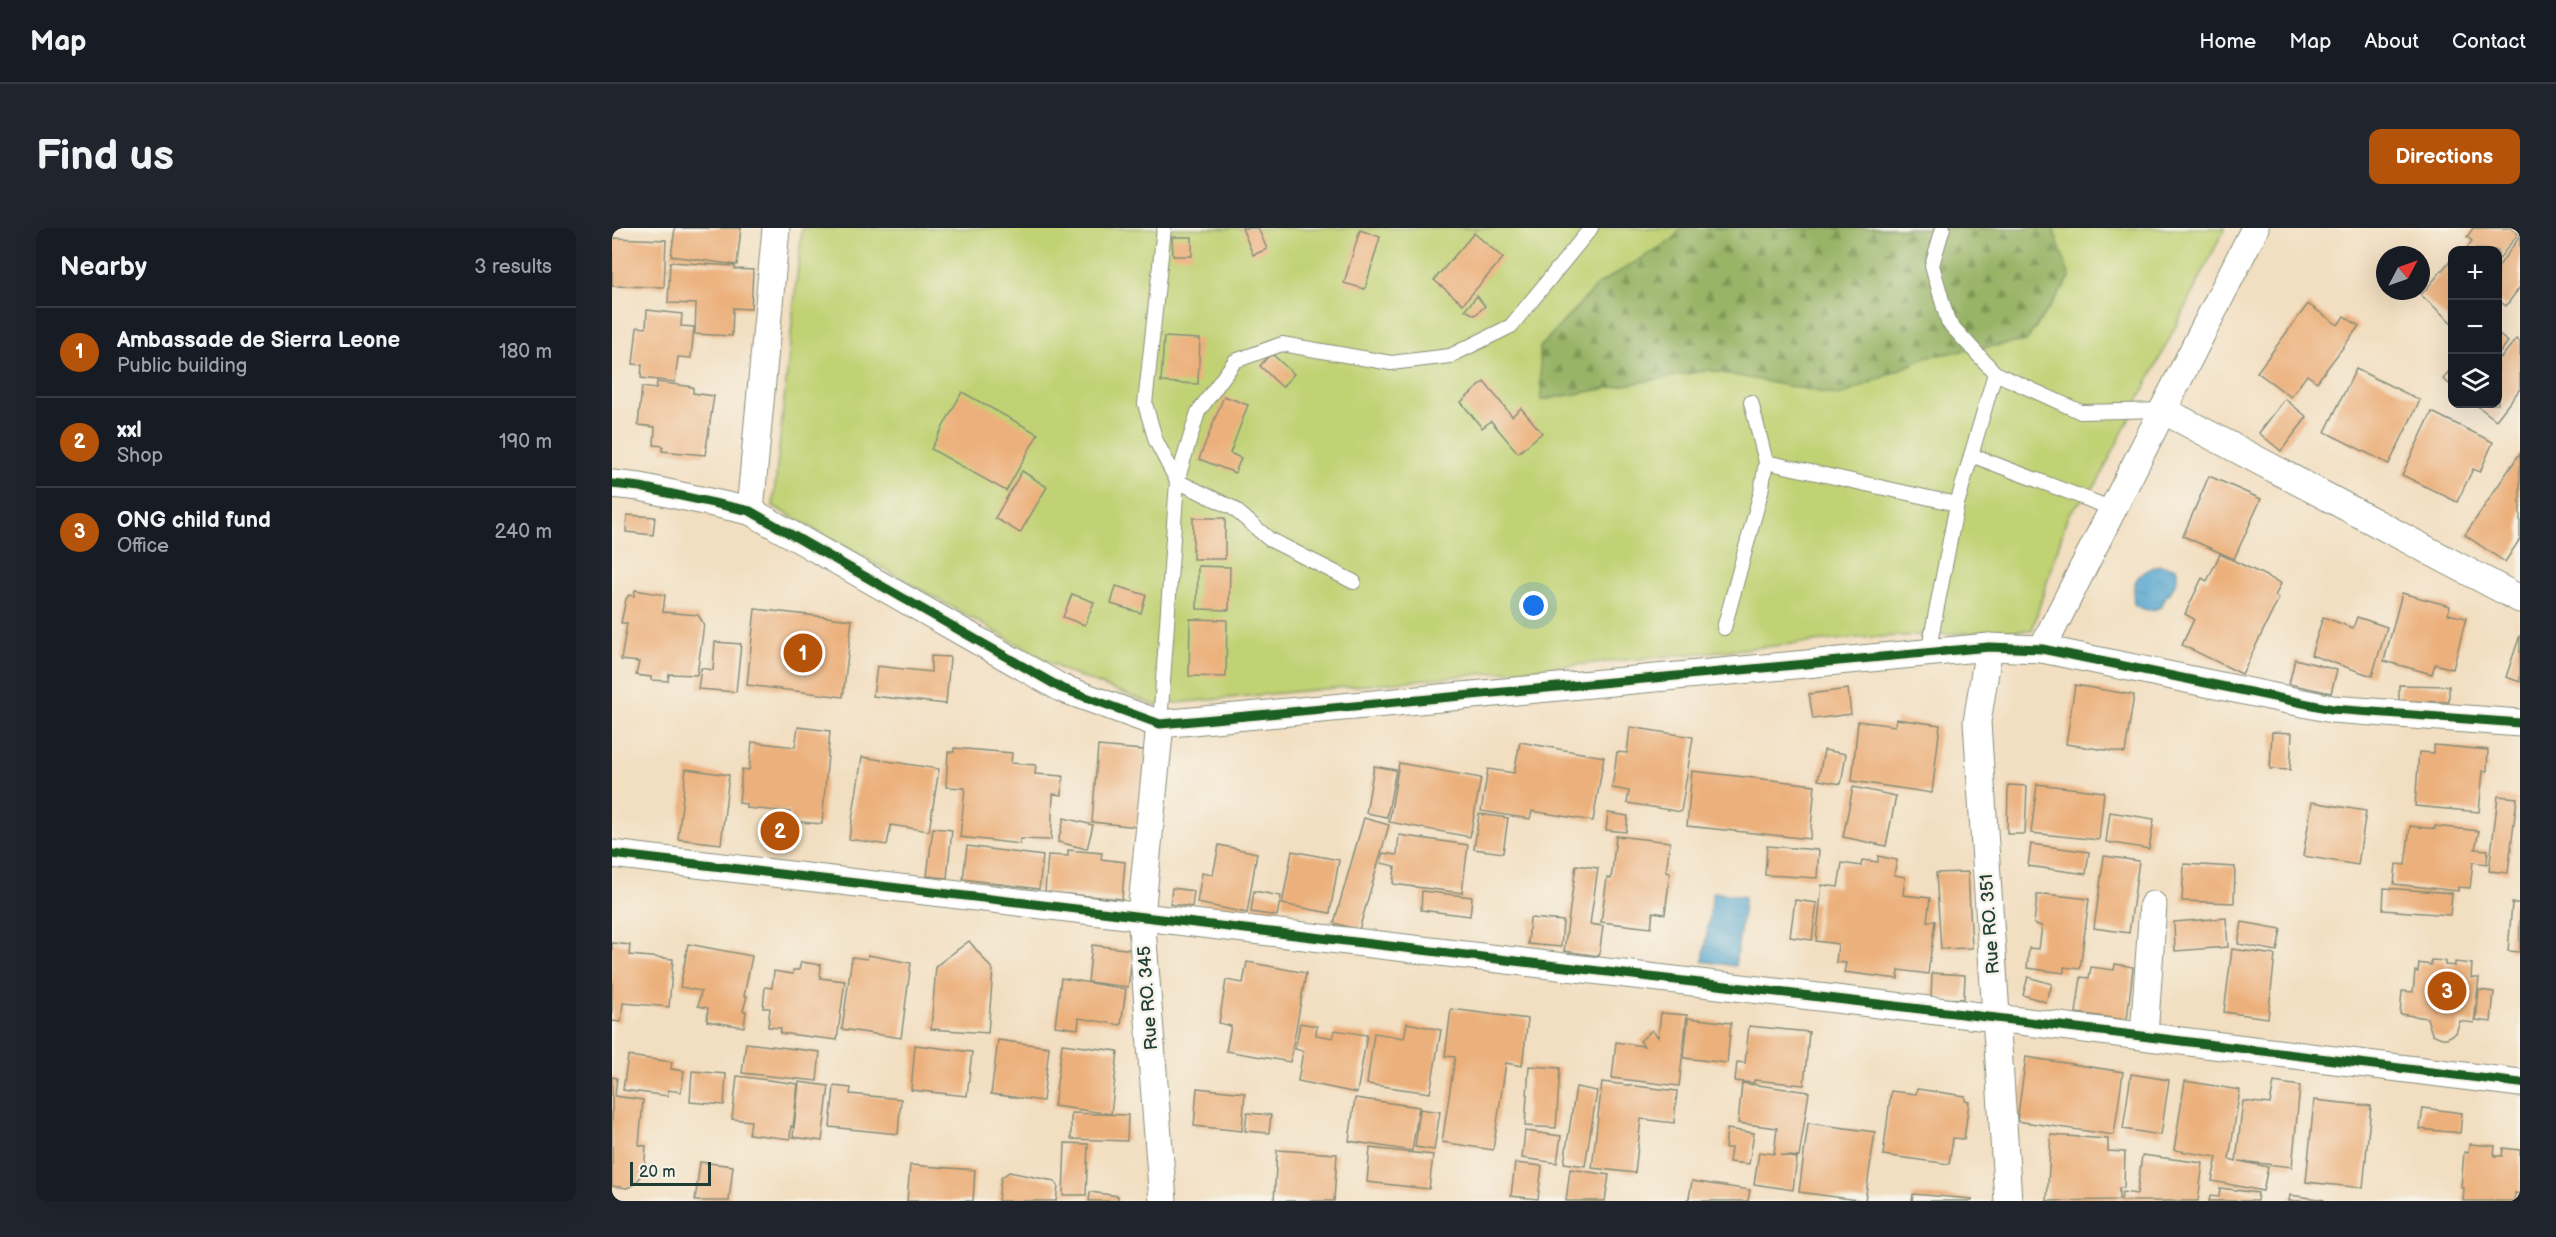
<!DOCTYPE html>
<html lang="en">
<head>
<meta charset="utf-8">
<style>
	body { margin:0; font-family:"Balsamiq Sans",sans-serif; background:#20242c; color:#f1f3f6 }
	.controls { position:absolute; right:18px; top:18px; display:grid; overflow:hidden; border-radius:12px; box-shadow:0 6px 24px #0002 }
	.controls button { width:54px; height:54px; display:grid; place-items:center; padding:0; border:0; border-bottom:2px solid #363941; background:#171b24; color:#f1f3f6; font:30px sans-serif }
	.compass { position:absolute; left:1764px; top:18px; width:54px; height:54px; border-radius:50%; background:#171b24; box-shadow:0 6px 24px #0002; rotate:49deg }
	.scale { position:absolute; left:18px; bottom:15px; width:81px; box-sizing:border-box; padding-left:6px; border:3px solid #1f3d34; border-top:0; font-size:16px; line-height:21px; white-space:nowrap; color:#1f3d34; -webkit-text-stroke:4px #f7f3e8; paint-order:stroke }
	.you { position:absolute; left:922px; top:378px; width:21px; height:21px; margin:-15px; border:4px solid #fff; border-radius:50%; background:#1a73e8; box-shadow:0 0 0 9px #1a73e833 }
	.badge { display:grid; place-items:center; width:39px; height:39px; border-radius:50%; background:#b45309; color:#fff; font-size:20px; font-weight:700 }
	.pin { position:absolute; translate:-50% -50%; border:3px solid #fff; box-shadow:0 2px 6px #0006 }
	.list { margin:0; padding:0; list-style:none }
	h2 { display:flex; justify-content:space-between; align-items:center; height:78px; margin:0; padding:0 24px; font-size:26px }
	h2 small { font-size:20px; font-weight:400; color:#9ea1a6 }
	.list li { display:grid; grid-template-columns:39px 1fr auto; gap:18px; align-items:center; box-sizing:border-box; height:90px; padding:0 24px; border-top:2px solid #363941 }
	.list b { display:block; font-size:22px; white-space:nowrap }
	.list p { margin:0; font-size:20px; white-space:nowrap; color:#9ea1a6 }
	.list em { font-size:20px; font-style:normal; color:#9ea1a6 }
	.icon { flex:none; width:33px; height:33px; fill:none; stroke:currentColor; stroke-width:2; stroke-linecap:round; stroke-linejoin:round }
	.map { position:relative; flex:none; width:1908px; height:973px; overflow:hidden; border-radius:12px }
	header { display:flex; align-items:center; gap:36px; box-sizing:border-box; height:84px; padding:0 30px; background:#171b24; border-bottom:2px solid #363941 }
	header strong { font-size:28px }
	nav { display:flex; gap:33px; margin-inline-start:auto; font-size:21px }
	.intro { display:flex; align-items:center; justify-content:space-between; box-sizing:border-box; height:144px; padding:0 36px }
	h1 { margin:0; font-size:42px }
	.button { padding:15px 27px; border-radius:12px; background:#b45309; color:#fff; font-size:21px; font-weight:700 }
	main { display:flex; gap:36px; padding:0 36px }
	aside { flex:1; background:#171b24; border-radius:12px; box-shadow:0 6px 24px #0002 }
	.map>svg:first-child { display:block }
	.green { fill:#c1d275; stroke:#708854; stroke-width:1.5 }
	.forest { fill:url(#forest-firs); stroke:#5c784d; stroke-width:1.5 }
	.water { fill:url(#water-ripples); stroke:#3a7282; stroke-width:1.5 }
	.building { fill:#ecb07c }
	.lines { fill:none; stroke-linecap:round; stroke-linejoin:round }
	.lane-casing { stroke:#888e7a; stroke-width:16 }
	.street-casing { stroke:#888e7a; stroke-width:29 }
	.lane { stroke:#fff; stroke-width:14 }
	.street { stroke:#fff; stroke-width:27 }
	.cycleway-casing { stroke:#f7f3e8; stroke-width:13 }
	.cycleway { stroke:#1b5e20; stroke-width:9 }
	.labels { text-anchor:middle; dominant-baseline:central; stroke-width:5; stroke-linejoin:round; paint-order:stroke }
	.street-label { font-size:18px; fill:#1f3d34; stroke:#f7f3e8 }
</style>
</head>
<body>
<header>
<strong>Map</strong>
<nav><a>Home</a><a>Map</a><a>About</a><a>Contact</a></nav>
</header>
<div class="intro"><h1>Find us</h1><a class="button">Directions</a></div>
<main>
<aside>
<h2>Nearby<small>3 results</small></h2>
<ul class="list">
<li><span class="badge">1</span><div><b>Ambassade de Sierra Leone</b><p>Public building</p></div><em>180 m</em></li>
<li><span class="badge">2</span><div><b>xxl</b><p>Shop</p></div><em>190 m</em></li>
<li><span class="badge">3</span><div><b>ONG child fund</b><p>Office</p></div><em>240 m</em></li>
</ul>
</aside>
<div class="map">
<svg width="1908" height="973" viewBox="0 0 1908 973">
	<defs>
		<pattern id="forest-firs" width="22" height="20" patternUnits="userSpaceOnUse" patternTransform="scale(1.5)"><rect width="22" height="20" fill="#98b466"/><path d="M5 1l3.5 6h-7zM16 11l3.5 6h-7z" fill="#7b9455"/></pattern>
		<pattern id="water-ripples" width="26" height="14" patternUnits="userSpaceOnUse" patternTransform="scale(1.5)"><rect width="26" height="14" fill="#55a6cf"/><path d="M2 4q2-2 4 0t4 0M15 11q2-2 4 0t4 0" fill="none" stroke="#4688a9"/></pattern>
	</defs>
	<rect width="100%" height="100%" fill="#f7f3e8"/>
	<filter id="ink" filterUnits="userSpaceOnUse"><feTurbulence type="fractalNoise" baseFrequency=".0167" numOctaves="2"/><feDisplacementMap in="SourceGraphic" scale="12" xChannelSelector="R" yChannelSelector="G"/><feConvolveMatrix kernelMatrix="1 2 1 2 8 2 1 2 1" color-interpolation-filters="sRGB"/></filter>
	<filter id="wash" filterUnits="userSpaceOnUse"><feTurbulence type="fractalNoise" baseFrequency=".008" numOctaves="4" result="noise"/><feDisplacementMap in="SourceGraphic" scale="24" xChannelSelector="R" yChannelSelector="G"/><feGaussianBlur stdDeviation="1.35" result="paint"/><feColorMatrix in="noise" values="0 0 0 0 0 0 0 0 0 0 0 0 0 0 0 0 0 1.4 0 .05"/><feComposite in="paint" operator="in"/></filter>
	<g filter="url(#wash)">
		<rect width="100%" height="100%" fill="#f2dec0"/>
		<polygon class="green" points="190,0 1613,0 1485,255 1456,287 1420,402 1244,410 543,477 455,444 161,278"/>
		<polygon class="forest" points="1069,0 1441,0 1458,50 1414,113 1318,128 1228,168 1096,142 929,172 928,119 985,57 1062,11"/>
		<g class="water">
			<path d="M1547 337 1564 340C1569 358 1554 363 1549 379 1539 384 1531 383 1522 376 1519 351 1525 346 1547 337Z"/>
			<polygon points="1101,664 1133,669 1123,738 1091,733"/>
		</g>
		<g id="blocks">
			<g class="building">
				<polygon points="63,0 129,0 125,37 59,28"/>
				<polygon points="630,0 646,0 655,21 641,27"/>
				<polygon points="1861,0 1898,0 1906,6 1886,32 1886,22 1854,21 1860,13 1855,9"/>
				<polygon points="748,2 768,9 753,61 732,55"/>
				<polygon points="862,5 891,30 851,76 822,52"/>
				<polygon points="1908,8 1908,59 1894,78 1886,72 1886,39"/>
				<polygon points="560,9 580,9 580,28 561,28"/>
				<polygon points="0,10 54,12 52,59 0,58"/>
				<polygon points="58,34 123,38 123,41 141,42 139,81 121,80 120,108 83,106 84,76 56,75"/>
				<polygon points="1837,34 1840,38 1840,95 1809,67"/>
				<polygon points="865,68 873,78 863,87 853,82"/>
				<polygon points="1696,76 1726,97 1732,88 1747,98 1705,154 1695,147 1679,169 1645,144"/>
				<polygon points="35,82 70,86 69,98 82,99 79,130 66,129 63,154 29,150 30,137 21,136 25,99 34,100"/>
				<polygon points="1886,106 1896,114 1886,127 1889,130 1904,111 1908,114 1908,161 1884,192 1863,176 1886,176"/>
				<polygon points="552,109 588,111 586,156 549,154"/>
				<polygon points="659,125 682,146 670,159 648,138"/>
				<polygon points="1840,139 1840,158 1831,151"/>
				<polygon points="1744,141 1808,172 1777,236 1713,204"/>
				<polygon points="45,154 81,159 81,165 102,168 93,227 50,223 51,218 42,217 43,199 26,197 30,159 44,161"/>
				<polygon points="872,154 900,188 909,180 930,205 906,225 879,193 870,200 849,174"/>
				<polygon points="350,164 426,206 394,263 319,221"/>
				<polygon points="612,168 636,177 618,225 629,230 623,245 587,231"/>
				<polygon points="1673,171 1695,189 1669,223 1647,205"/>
				<polygon points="1820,184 1881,214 1868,244 1861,241 1845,274 1790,247"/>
				<polygon points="1908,225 1908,311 1893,334 1853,307"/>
				<polygon points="410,243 435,259 408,305 383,290"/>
				<polygon points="1597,248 1649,271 1622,331 1571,308"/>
				<polygon points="15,287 43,289 41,307 14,304"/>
				<rect x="581" y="290" width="32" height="41"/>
				<polygon points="1608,326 1669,355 1663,368 1667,370 1630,446 1570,417 1582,391 1573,386 1590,350 1595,353"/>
				<polygon points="586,338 618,339 617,382 585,381"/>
				<polygon points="504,358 534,367 529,385 499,376"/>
				<polygon points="23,362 53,367 51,384 86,387 92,396 85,447 57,446 56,453 39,452 39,449 24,447 27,434 9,432 15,395 9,395 14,371 17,367 22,368"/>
				<polygon points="1790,365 1838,378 1836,386 1854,390 1841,441 1823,436 1820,446 1772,433"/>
				<polygon points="460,366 482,374 473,397 451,389"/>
				<polygon points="143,381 240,392 231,469 135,457"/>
				<polygon points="1711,389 1741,400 1745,389 1775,399 1760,448 1699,427"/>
				<polygon points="578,391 615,392 614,449 577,448"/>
				<polygon points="1908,407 1908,454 1894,449"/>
				<polygon points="103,414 129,416 124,464 86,461 89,440 101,442"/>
				<polygon points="319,428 338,429 334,476 261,468 265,438 319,444"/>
				<polygon points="1683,431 1725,442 1719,465 1677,456"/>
				<polygon points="1463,457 1522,467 1513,525 1454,516"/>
				<polygon points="1787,457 1837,458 1837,474 1787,473"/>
				<polygon points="1236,461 1239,486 1201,491 1197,466"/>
				<polygon points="1284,491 1328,497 1320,565 1240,553 1246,493 1283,498"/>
				<polygon points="186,499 218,503 210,596 177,593 178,584 134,580 134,576 127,575 130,541 137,542 140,514 183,519"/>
				<polygon points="1018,499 1081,509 1069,584 1015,575 1017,563 1000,560 1005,524 1015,525"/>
				<polygon points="1660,504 1680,505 1678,542 1658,541"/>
				<polygon points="908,514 992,529 981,593 920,583 918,591 869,583 876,541 902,545"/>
				<polygon points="1822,517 1876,522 1875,543 1871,543 1867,584 1803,578 1807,524 1822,525"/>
				<polygon points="486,518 542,523 535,600 480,594"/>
				<polygon points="342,520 400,525 399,535 424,537 423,546 451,548 450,567 441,566 439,612 408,611 408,616 348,609 353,560 334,559 336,524 342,524"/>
				<polygon points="1212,522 1234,526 1229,556 1206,552"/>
				<polygon points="250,529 327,541 317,603 279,597 275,617 237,611"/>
				<polygon points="787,535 869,550 858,609 777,594"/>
				<polygon points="762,538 784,542 775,589 754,585"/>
				<polygon points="74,541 117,547 109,616 66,611"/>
				<polygon points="1080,543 1203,557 1198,611 1075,598"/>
				<polygon points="1425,556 1492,564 1487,612 1419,605"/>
				<polygon points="1396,557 1415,558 1413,606 1395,606"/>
				<polygon points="1241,559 1284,568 1274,618 1231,609"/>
				<polygon points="1886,568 1905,570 1896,645 1877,643"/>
				<polygon points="1700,574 1754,583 1746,637 1691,628"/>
				<polygon points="1498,584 1542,591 1537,621 1494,614"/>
				<polygon points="996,585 1016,588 1014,604 994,602"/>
				<polygon points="867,586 896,590 891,625 862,621"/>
				<polygon points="452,590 481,597 475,621 446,614"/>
				<polygon points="752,590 777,597 747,702 722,695"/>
				<polygon points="1798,598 1823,601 1823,598 1867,603 1863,621 1876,622 1875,636 1861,634 1858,660 1846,659 1846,663 1782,656 1784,636 1793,637"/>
				<polygon points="321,600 340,602 335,650 315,648"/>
				<polygon points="787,607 856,617 850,665 781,656 783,638 769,635 771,625 785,627"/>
				<polygon points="1004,608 1058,614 1054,644 1058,645 1053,686 1041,684 1039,700 989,694 995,650 999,651"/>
				<polygon points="1419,616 1477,624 1474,646 1416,638"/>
				<polygon points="607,617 645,625 635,685 585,675 590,645 601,647"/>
				<polygon points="355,618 431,628 427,661 351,651"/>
				<polygon points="1155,618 1207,622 1205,650 1153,647"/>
				<polygon points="456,622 490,625 489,631 513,634 510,671 433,664 436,627 456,628"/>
				<polygon points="680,623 727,632 718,685 670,676"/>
				<polygon points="1266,628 1285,632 1282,647 1293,649 1291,667 1318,670 1315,693 1323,693 1316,746 1287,742 1286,751 1232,744 1234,735 1224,734 1226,716 1204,713 1210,657 1226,659 1230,635 1249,638 1250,632 1266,634"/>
				<polygon points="1492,628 1527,633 1517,705 1482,700"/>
				<polygon points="1572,636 1623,639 1622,675 1570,673"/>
				<polygon points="964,637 986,640 978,696 991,698 987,728 952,723"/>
				<polygon points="1356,644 1360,720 1329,721 1324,645"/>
				<polygon points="560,660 582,663 580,679 558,676"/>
				<polygon points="1772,660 1840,665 1838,687 1771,682"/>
				<polygon points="642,663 669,668 665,688 639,684"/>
				<polygon points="810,663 860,669 858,688 809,682"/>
				<polygon points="1433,666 1477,671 1468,741 1452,739 1452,745 1415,740 1417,720 1427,721 1430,698 1422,696 1425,667 1433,667"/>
				<polygon points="1183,672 1205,675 1200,712 1178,709"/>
				<polygon points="1900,675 1908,675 1908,724 1896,723"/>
				<polygon points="918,690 951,693 949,719 916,716"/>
				<polygon points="1614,690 1616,719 1563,723 1562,694"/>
				<polygon points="1630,694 1669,701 1665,723 1626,716"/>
				<polygon points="357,713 381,742 376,805 319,801 324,738"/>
				<polygon points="0,715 18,717 17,727 61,731 57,779 11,775 9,794 0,793"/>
				<polygon points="76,716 140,728 132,768 135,768 131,783 134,783 132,799 95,793 96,780 86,778 89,763 68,759"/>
				<polygon points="480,717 521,722 516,759 476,754"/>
				<polygon points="1620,721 1663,727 1656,790 1612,784"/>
				<polygon points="256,727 299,735 289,810 230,801 240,729 255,731"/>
				<polygon points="1819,732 1833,733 1833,737 1843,738 1843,734 1860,736 1859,750 1867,750 1862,795 1848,793 1844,805 1835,810 1830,810 1820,806 1815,790 1788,786 1790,763 1801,764 1803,743 1806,744 1807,735 1819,737"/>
				<polygon points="189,734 209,737 208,750 233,753 225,812 168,805 169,800 156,799 158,780 151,780 153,759 160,760 162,743 181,746 181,742 187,742"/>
				<polygon points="635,734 694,745 678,834 614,823 619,798 607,795 614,752 631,755"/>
				<polygon points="1503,736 1521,739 1515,792 1464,785 1469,749 1477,750 1479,739 1502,742"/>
				<polygon points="1320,745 1353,747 1352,771 1319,770"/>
				<polygon points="1416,749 1440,756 1434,774 1411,767"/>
				<polygon points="449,750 514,761 509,797 467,790 466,801 443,798"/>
				<polygon points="1867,762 1882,764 1879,794 1864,792"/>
				<polygon points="839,781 916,791 910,838 894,835 881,922 830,914 843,829 833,828"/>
				<polygon points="1049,785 1075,787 1067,858 1000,850 1004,814 1032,818 1028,813 1040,802 1046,809"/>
				<polygon points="1076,790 1119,795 1115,835 1072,830"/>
				<polygon points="688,795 705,798 704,807 721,810 723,802 755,807 745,865 686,853 691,823 683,821"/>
				<polygon points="795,795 829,802 818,865 755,856 762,805 792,810"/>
				<polygon points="1137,798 1197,804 1192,857 1142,852 1142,855 1123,853 1125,834 1133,835"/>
				<polygon points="386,812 437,819 431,873 379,866"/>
				<polygon points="134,815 208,824 205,853 130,845"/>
				<polygon points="450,816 506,823 499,886 442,878"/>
				<polygon points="303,817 360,824 355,868 299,862"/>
				<polygon points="16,828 60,834 59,841 72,843 69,864 56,862 56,868 11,862"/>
				<polygon points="1414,829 1511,844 1502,907 1405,893"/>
				<polygon points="917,838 948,840 944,900 913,898"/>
				<polygon points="80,843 114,846 112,877 78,874"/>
				<polygon points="1519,846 1557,852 1549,907 1511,901"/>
				<polygon points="125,848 186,856 181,899 179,898 178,911 137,906 139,893 120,891"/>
				<polygon points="0,849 5,850 3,868 31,872 27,917 34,918 32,945 22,957 15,960 0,958"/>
				<polygon points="1573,853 1628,862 1617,931 1624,933 1631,873 1658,876 1662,854 1688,858 1680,939 1627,933 1656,939 1651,963 1600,953 1605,929 1562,922"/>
				<polygon points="187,854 217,858 210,913 181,909"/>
				<polygon points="990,854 1065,863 1062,895 1029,891 1023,945 980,940"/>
				<polygon points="1130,855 1197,864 1187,929 1168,927 1185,930 1181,962 1142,956 1147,924 1162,926 1165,900 1126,895"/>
				<polygon points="222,858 239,860 238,866 289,871 286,906 218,899"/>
				<polygon points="964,859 985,863 973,938 952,935"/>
				<polygon points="585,860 633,865 630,903 582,898"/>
				<polygon points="1305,861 1353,868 1353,873 1357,874 1352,911 1341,910 1337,936 1271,927 1279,863 1304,866"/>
				<polygon points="743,870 807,879 800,923 737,913"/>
				<polygon points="1702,872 1759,878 1751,960 1694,954"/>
				<polygon points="1811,880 1850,885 1848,905 1808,901"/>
				<polygon points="808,881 828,884 822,922 803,919"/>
				<polygon points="459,885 516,887 515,913 459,911"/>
				<polygon points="635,885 659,887 657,905 633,903"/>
				<polygon points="1196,895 1263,904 1253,973 1187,964"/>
				<polygon points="1115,901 1142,905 1137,936 1117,934 1119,920 1113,920"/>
				<polygon points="913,903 949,908 945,935 910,930"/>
				<polygon points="1439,907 1496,911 1496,923 1513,924 1512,960 1507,960 1507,972 1435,973"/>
				<polygon points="453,915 476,916 474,967 451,967"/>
				<polygon points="1857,916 1883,918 1882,928 1890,928 1891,920 1908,922 1908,966 1903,965 1902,973 1851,973 1852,960 1849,960 1852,924 1856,925"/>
				<polygon points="758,920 821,927 817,961 755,954"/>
				<polygon points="665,922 725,926 722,973 662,973"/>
				<polygon points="1530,927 1591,935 1586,973 1509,973 1510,964 1525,966"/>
				<polygon points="88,934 121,938 117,973 83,973"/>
				<polygon points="903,935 930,938 926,971 899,968"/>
				<polygon points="298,937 363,942 361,973 295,973"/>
				<polygon points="958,941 997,947 993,973 954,973"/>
				<polygon points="397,944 442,953 446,958 444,973 386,973 389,950"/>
				<polygon points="1080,953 1138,962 1136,973 1073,973 1077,970"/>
				<polygon points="1608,960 1646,965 1645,973 1597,973 1598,968 1607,969"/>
				<polygon points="478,964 506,968 506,973 477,973"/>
				<polygon points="1301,966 1360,971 1360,973 1300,973"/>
				<polygon points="1678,967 1712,972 1712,973 1677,973"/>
			</g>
		</g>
	</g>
	<g filter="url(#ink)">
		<use href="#blocks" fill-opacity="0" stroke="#888e7a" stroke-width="1.5"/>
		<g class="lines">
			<defs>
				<g id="lane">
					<polyline points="552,0 533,176 544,213 565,253 621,280 657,311 742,354"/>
					<polyline points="1331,0 1320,37 1336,94 1383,145 1469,184 1551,182"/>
					<polyline points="1359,227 1501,281"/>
					<polyline points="1154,234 1345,276"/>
					<polyline points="1112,400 1149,264 1154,234 1139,174"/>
					<polyline points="1316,425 1345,276 1383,145"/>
					<polyline points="548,496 565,253 586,184 623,133 670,116 779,135 838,128 899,98 979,0"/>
				</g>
				<g id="street">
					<polyline points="1551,182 1908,371"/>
					<polyline points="0,256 28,259 138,283 449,460 548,496 1377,419 1430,421 1720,481 1908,495"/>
					<polyline points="138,283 164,0"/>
					<polyline points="1377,419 1365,494 1396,973"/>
					<polyline points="1430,421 1643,0"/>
					<polyline points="548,496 529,687 551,973"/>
					<polyline points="0,626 1384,790 1908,855"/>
					<polyline points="1532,808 1541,677"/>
				</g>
			</defs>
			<use href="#lane" class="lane-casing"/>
			<use href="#street" class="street-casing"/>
			<use href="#lane" class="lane"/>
			<use href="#street" class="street"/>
			<defs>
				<g id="cycleway">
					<polyline points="0,256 28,259 138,283 449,460 548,496 1377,419 1430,421 1720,481 1908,495"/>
					<polyline points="0,626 1384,790 1908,855"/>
				</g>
			</defs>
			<use href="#cycleway" class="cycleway-casing"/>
			<use href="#cycleway" class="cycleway"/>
		</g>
	</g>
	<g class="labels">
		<g class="street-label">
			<text transform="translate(1378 696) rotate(-94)">Rue RO. 351</text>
			<text transform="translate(536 770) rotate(-94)">Rue RO. 345</text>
		</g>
	</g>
</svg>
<div class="controls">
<button>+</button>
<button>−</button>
<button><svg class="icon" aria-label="layers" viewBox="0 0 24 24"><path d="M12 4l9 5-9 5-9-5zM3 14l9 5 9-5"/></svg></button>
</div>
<svg class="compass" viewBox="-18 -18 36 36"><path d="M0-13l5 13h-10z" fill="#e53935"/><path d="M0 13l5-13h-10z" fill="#9ea1a6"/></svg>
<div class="scale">20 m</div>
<div class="you"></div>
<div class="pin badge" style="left:191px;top:425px">1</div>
<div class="pin badge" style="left:168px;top:603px">2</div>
<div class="pin badge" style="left:1835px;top:763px">3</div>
</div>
</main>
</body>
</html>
